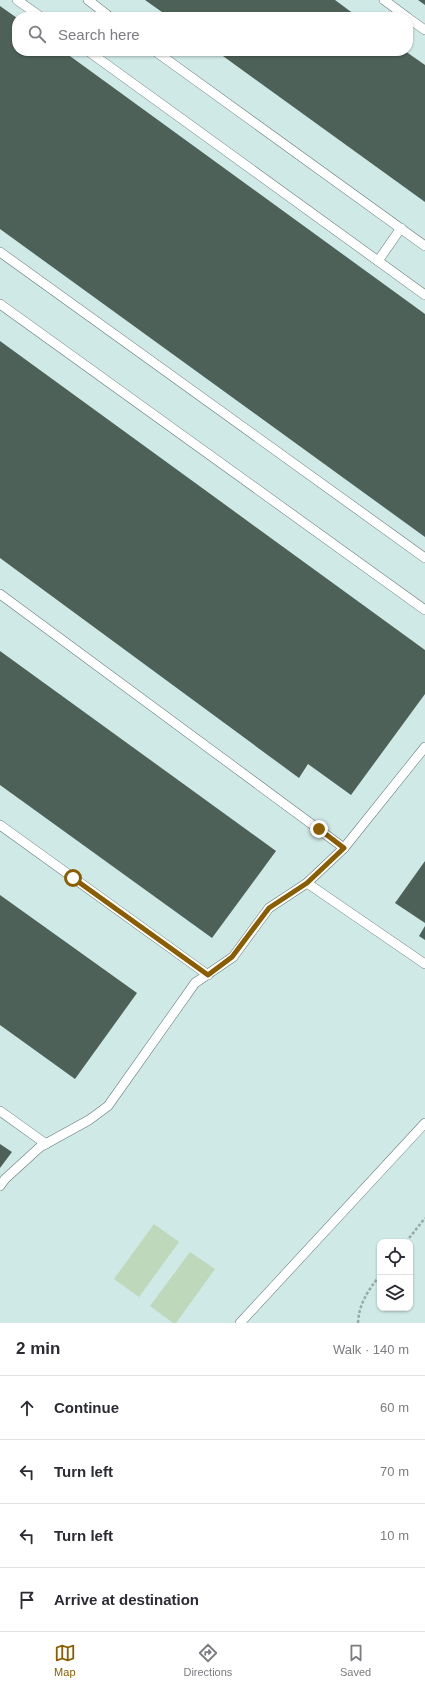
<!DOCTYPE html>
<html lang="en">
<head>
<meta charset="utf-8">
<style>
	body { margin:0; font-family:Arial,sans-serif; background:#f2f2f3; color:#2b2b33 }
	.controls { position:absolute; right:12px; bottom:12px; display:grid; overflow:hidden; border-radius:8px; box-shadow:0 1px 3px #0004 }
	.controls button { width:36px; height:36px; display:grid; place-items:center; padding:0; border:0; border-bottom:1px solid #e1e1e2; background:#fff; color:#2b2b33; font:20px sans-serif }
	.stop { position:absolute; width:12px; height:12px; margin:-9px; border:3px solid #8b5d01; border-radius:50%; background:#fff }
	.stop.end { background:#8b5d01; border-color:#fff; box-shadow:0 1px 4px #0008 }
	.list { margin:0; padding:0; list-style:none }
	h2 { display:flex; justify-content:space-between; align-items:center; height:52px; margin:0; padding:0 16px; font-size:17px }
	h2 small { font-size:13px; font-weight:400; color:#7c7c81 }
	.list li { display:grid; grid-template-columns:26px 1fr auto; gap:12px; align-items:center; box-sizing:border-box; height:64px; padding:0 16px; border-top:1px solid #e1e1e2 }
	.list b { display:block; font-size:15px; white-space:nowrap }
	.list em { font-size:13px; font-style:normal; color:#7c7c81 }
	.icon { flex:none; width:22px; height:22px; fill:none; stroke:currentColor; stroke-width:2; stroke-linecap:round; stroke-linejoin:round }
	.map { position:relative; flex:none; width:425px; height:1323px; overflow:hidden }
	.search { position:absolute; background:#fff; box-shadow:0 1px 3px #0004; left:12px; right:12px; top:12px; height:44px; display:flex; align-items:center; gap:10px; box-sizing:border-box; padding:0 14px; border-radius:16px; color:#7c7c81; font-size:15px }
	.sheet { height:308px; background:#fff }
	nav { display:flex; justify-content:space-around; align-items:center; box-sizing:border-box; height:56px; border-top:1px solid #e1e1e2; background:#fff; font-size:11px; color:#7c7c81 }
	nav a { display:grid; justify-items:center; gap:2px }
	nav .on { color:#8b5d01 }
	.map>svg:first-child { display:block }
	.green { fill:#bdd8bb }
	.building { fill:#4e6158 }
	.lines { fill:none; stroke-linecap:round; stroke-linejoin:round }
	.service-casing { stroke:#647b79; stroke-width:10 }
	.path { stroke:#96aba9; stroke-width:2.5; stroke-dasharray:3 2; stroke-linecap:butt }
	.service { stroke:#fff; stroke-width:9 }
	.route { stroke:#8b5d01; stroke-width:5 }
</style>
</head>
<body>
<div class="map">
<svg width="425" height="1323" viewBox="0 0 425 1323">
	<rect width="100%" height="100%" fill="#cfe9e6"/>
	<g class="green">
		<polygon points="154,1224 179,1242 139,1297 114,1279"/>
		<polygon points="190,1252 215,1269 176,1323 173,1323 150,1306"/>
	</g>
	<g class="building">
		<polygon points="145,0 335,0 358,17 169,17"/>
		<polygon points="418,0 425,0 425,5"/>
		<polygon points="0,6 17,18 17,51 63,51 425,314 425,537 0,229"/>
		<polygon points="216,51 405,51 425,65 425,202"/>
		<polygon points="0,341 425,650 425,694 351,795 308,764 299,778 0,558"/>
		<polygon points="0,651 276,851 212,938 0,785"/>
		<polygon points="425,861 425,923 395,903"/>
		<polygon points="0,895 137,993 75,1079 0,1025"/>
		<polygon points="425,926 425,940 419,936"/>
		<polygon points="0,1144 12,1152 0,1168"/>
	</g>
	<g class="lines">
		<defs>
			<g id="service">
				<polyline points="17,0 41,17"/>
				<polyline points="88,0 110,17"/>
				<polyline points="384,0 407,17"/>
				<polyline points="408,18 425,30"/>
				<polyline points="88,51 425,295"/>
				<polyline points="155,51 425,246"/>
				<polyline points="0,252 425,558"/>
				<polyline points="378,261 401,228"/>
				<polyline points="0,304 425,610"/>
				<polyline points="0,594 344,848"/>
				<polyline points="0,825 208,975"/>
				<polyline points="307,883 425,964"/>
				<polyline points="0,1111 46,1144"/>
				<polyline points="0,1186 5,1179 40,1147 89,1120 108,1106 195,983 233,957 269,908 307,883 344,848 425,747"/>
				<polyline points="240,1323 425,1123"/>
			</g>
		</defs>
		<use href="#service" class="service-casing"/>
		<g class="path">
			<polyline points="406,1242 425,1218"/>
			<path d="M358 1323C359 1303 368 1291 380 1275"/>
		</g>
		<use href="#service" class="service"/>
	</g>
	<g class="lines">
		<polyline class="route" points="73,878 208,975 232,957 269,908 307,883 344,848 319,829"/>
	</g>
</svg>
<div class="controls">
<button><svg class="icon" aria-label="locate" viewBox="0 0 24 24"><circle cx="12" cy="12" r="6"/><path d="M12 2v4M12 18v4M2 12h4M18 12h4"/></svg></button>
<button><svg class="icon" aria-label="layers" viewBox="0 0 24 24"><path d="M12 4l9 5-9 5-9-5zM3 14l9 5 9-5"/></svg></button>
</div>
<div class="stop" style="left:73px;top:878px"></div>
<div class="stop end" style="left:319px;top:829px"></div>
<div class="search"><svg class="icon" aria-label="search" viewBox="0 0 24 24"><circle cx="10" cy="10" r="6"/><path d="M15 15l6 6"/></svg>Search here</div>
</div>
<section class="sheet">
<h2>2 min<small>Walk · 140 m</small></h2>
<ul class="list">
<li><svg class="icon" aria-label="ahead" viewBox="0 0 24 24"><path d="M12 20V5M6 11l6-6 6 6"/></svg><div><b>Continue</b></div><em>60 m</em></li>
<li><svg class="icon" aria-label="left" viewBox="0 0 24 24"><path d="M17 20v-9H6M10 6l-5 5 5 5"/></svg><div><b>Turn left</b></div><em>70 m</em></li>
<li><svg class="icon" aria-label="left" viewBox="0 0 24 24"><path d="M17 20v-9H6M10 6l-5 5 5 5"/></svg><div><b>Turn left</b></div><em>10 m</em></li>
<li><svg class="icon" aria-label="arrive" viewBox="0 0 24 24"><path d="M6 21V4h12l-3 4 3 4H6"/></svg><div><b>Arrive at destination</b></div></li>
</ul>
</section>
<nav>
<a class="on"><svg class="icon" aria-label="map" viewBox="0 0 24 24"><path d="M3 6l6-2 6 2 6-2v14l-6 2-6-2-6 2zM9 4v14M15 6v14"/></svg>Map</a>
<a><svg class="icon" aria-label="directions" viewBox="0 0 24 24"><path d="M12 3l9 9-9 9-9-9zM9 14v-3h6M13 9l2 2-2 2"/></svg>Directions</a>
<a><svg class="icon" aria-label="saved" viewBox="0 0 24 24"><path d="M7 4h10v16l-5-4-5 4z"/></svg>Saved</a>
</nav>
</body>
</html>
